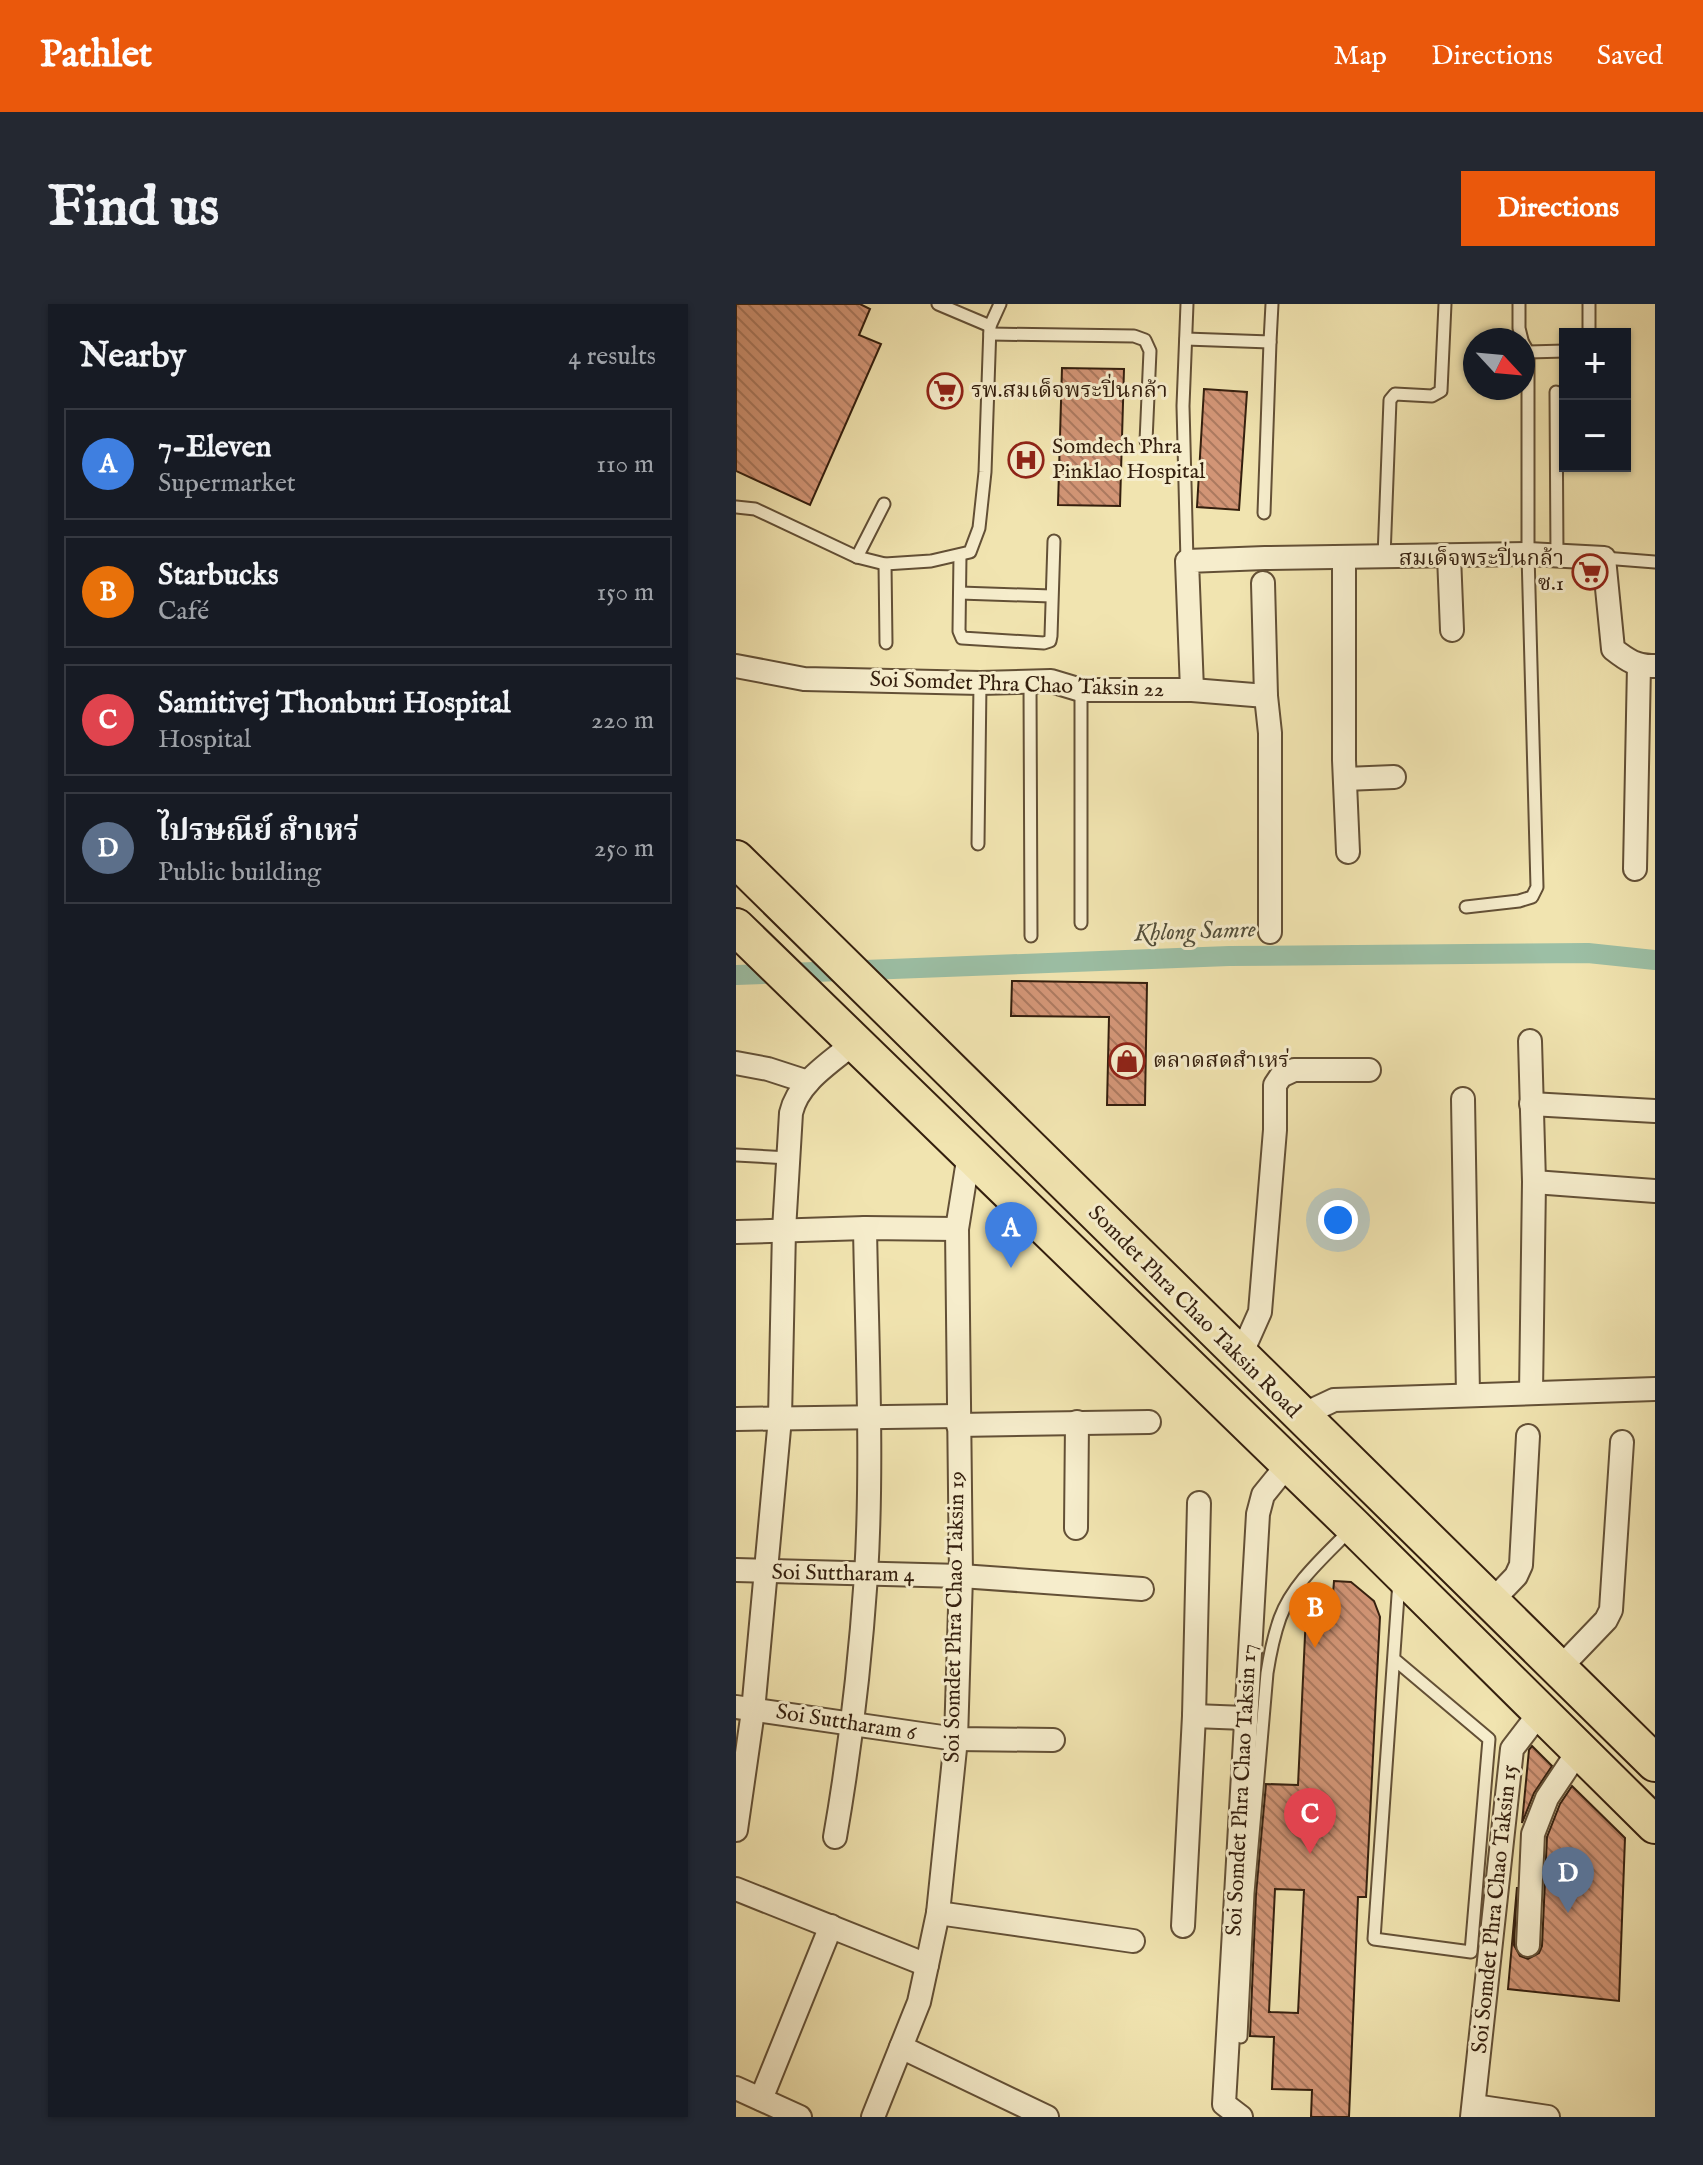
<!DOCTYPE html>
<html lang="en">
<head>
<meta charset="utf-8">
<style>
	body { margin:0; font-family:"IM FELL English","Noto Serif Thai",serif; background:#242831; color:#f1f3f6 }
	.controls { position:absolute; right:24px; top:24px; display:grid; overflow:hidden; border-radius:0px; box-shadow:0 2px 6px #0004 }
	.controls button { width:72px; height:72px; display:grid; place-items:center; padding:0; border:0; border-bottom:2px solid #363941; background:#171b24; color:#f1f3f6; font:40px sans-serif }
	.compass { position:absolute; left:727px; top:24px; width:72px; height:72px; border-radius:50%; background:#171b24; box-shadow:0 2px 6px #0004; rotate:116deg }
	.you { position:absolute; left:602px; top:916px; width:28px; height:28px; margin:-20px; border:6px solid #fff; border-radius:50%; background:#1a73e8; box-shadow:0 0 0 12px #1a73e833 }
	.badge { display:grid; place-items:center; width:52px; height:52px; border-radius:50%; background:#ea580c; color:#fff; font-size:26px; font-weight:700 }
	.pin { position:absolute; translate:-50% -66px; filter:drop-shadow(0 2px 4px #0008) }
	.pin::after { content:''; position:absolute; top:42px; width:28px; height:24px; background:inherit; clip-path:polygon(0 0,100% 0,50% 100%) }
	.list { margin:0; padding:0; list-style:none }
	h2 { display:flex; justify-content:space-between; align-items:center; height:104px; margin:0; padding:0 32px; font-size:34px }
	h2 small { font-size:26px; font-weight:400; color:#9ea1a6 }
	.list li { display:grid; grid-template-columns:52px 1fr auto; gap:24px; align-items:center; box-sizing:border-box; height:112px; margin:0 16px 16px; padding:0 16px; border:2px solid #363941; border-radius:0px }
	.list b { display:block; font-size:30px; white-space:nowrap }
	.list p { margin:0; font-size:26px; white-space:nowrap; color:#9ea1a6 }
	.list em { font-size:26px; font-style:normal; color:#9ea1a6 }
	.map { position:relative; flex:none; width:919px; height:1813px; overflow:hidden; border-radius:0px }
	header { display:flex; align-items:center; gap:48px; box-sizing:border-box; height:112px; padding:0 40px; background:#ea580c; color:#fff }
	header strong { font-size:38px }
	nav { display:flex; gap:44px; margin-inline-start:auto; font-size:28px }
	.intro { display:flex; align-items:center; justify-content:space-between; box-sizing:border-box; height:192px; padding:0 48px }
	h1 { margin:0; font-size:56px }
	.button { padding:20px 36px; border-radius:0px; background:#ea580c; color:#fff; font-size:28px; font-weight:700 }
	main { display:flex; gap:48px; padding:0 48px }
	aside { flex:1; background:#171b24; border-radius:0px; box-shadow:0 2px 6px #0004 }
	.map>svg:first-child { display:block }
	.lines { fill:none; stroke-linecap:round; stroke-linejoin:round }
	.canal { stroke:#9cbfa5; stroke-width:20 }
	.building { fill:url(#building-back-hatch); stroke:#341f0e; stroke-width:2; fill-rule:evenodd }
	.service-casing { stroke:#635036; stroke-width:15 }
	.minor-casing { stroke:#635036; stroke-width:26 }
	.primary-casing { stroke:#341f0e; stroke-width:40 }
	.service { stroke:#f6edcc; stroke-width:11 }
	.minor { stroke:#f6edcc; stroke-width:22 }
	.primary { stroke:#f1e4b0; stroke-width:36 }
	.labels { text-anchor:middle; dominant-baseline:central; stroke-width:6; stroke-linejoin:round; paint-order:stroke }
	.poi-label { font-size:22px; fill:#341f0e; stroke:#f6edcc; text-anchor:start }
	.street-label { font-size:22px; fill:#341f0e; stroke:#f6edcc }
	.water-label { font-size:24px; font-style:italic; fill:#534f3b; stroke:#f6edcc }
</style>
</head>
<body>
<header>
<strong>Pathlet</strong>
<nav><a>Map</a><a>Directions</a><a>Saved</a></nav>
</header>
<div class="intro"><h1>Find us</h1><a class="button">Directions</a></div>
<main>
<aside>
<h2>Nearby<small>4 results</small></h2>
<ul class="list">
<li><span class="badge" style="background:#3f7fe0">A</span><div><b>7-Eleven</b><p>Supermarket</p></div><em>110 m</em></li>
<li><span class="badge" style="background:#e8710a">B</span><div><b>Starbucks</b><p>Café</p></div><em>150 m</em></li>
<li><span class="badge" style="background:#e0444e">C</span><div><b>Samitivej Thonburi Hospital</b><p>Hospital</p></div><em>220 m</em></li>
<li><span class="badge" style="background:#5c6f8a">D</span><div><b>ไปรษณีย์ สำเหร่</b><p>Public building</p></div><em>250 m</em></li>
</ul>
</aside>
<div class="map">
<svg width="919" height="1813" viewBox="0 0 919 1813">
	<defs>
		<pattern id="building-back-hatch" width="6" height="6" patternUnits="userSpaceOnUse" patternTransform="scale(2)"><rect width="6" height="6" fill="#d29576"/><path d="M-1 5l2 2M0 0l6 6M5-1l2 2" fill="none" stroke="#ab795f"/></pattern>
	</defs>
	<rect width="100%" height="100%" fill="#f1e4b0"/>
	<filter id="stains"><feTurbulence type="fractalNoise" baseFrequency=".0025" numOctaves="4"/><feColorMatrix values="0 0 0 0 .2 0 0 0 0 .09 0 0 0 0 .02 0 0 0 .5 -.17"/></filter>
	<radialGradient id="worn" r=".72"><stop offset=".6" stop-color="#630" stop-opacity="0"/><stop offset="1" stop-color="#630" stop-opacity=".3"/></radialGradient>
	<g class="lines">
		<polyline class="canal" points="0,671 493,652 852,649 919,656"/>
	</g>
	<g class="building">
		<polygon points="0,0 124,0 134,5 123,31 145,40 74,201 0,167"/>
		<polygon points="326,64 388,65 384,202 322,201"/>
		<polygon points="468,85 511,88 503,206 461,203"/>
		<polygon points="276,677 411,679 409,801 371,801 373,713 275,712"/>
		<path d="M598 1277 615 1278 638 1297 644 1313 630 1593H622L613 1813H575L576 1786 536 1785 538 1733 514 1732 520 1590 530 1480 562 1481 571 1289 597 1290ZM539 1585 568 1586 562 1709 533 1708Z"/>
		<polygon points="796,1442 816,1462 798,1489 786,1519 793,1446"/>
		<polygon points="836,1482 889,1534 883,1697 772,1685 781,1583 778,1641 784,1652 792,1655 803,1649 806,1642 811,1533 824,1500"/>
	</g>
	<g class="lines">
		<defs>
			<g id="service">
				<polyline points="202,0 254,22"/>
				<polyline points="783,0 783,24 786,36"/>
				<polyline points="853,0 853,30"/>
				<polyline points="254,30 398,32 409,36 414,47 410,137"/>
				<polyline points="450,35 534,38 536,0"/>
				<polyline points="792,48 829,47"/>
				<polyline points="820,88 821,252"/>
				<polyline points="0,203 19,205 121,253 149,260 195,257 234,248 243,224 249,168 254,22 264,0"/>
				<polyline points="528,209 534,38"/>
				<polyline points="224,251 223,327 226,334 308,339 314,337 315,332 318,237"/>
				<polyline points="121,253 148,200"/>
				<polyline points="648,253 654,96 659,90 696,92 705,87 709,0"/>
				<polyline points="868,254 919,258"/>
				<polyline points="451,257 447,102 451,0"/>
				<polyline points="149,260 150,339"/>
				<polyline points="224,289 315,292"/>
				<polyline points="294,378 295,632"/>
				<polyline points="242,540 244,379"/>
				<polyline points="730,603 783,597 796,593 801,583 792,250 792,48 787,39"/>
				<polyline points="345,619 345,386"/>
				<polyline points="0,851 53,854"/>
				<polyline points="658,1355 753,1435 735,1648 638,1635 663,1277"/>
				<path d="M505 1733 512 1589 531 1369C534 1350 538 1331 544 1314 557 1279 589 1252 614 1226"/>
			</g>
			<g id="minor">
				<polyline points="713,252 716,326"/>
				<polyline points="608,254 608,456 612,548"/>
				<polyline points="527,279 530,392 534,429 534,628"/>
				<polyline points="0,362 68,375 244,379 315,377 345,386 456,386 530,392"/>
				<path d="M456 386 451 257 529 254 792 250 868 254 877 345C891 356 901 363 919 362"/>
				<polyline points="609,475 658,473"/>
				<polyline points="899,565 903,361"/>
				<polyline points="794,737 798,878 795,1089"/>
				<polyline points="0,759 32,765 72,778"/>
				<polyline points="727,795 732,1091"/>
				<polyline points="795,800 919,807"/>
				<polyline points="798,878 919,887"/>
				<polyline points="0,928 129,924 221,925"/>
				<polyline points="504,1053 524,1008 539,826 539,781 545,772 558,766 633,766"/>
				<polyline points="564,1112 598,1096 919,1085"/>
				<polyline points="0,1115 221,1112"/>
				<polyline points="222,1121 413,1118"/>
				<polyline points="340,1224 341,1118"/>
				<polyline points="0,1266 225,1272 406,1285"/>
				<polyline points="756,1297 780,1272 785,1261 792,1132"/>
				<polyline points="823,1365 870,1316 875,1306 886,1138"/>
				<polyline points="0,1403 220,1435 317,1436"/>
				<polyline points="458,1412 509,1414"/>
				<path d="M0 1526 17 1407 44 1114 48 926 55 809C62 778 94 759 118 739"/>
				<path d="M99 1533C114 1447 124 1360 130 1272 137 1157 131 1040 129 924"/>
				<polyline points="0,1585 191,1661"/>
				<polyline points="202,1609 397,1637"/>
				<polyline points="447,1622 458,1412 463,1199"/>
				<polyline points="792,1641 797,1530 811,1494 843,1446"/>
				<polyline points="165,1743 311,1813"/>
				<polyline points="0,1784 64,1813"/>
				<polyline points="25,1795 95,1622"/>
				<polyline points="738,1802 812,1813"/>
				<polyline points="137,1813 183,1698 191,1661 202,1609 220,1435 225,1272 221,925 233,850"/>
				<polyline points="505,1813 488,1800 522,1210 527,1191 552,1160"/>
				<polyline points="736,1813 776,1445 805,1407"/>
			</g>
			<g id="primary">
				<polyline points="0,555 919,1459"/>
				<polyline points="0,623 617,1222 919,1521"/>
			</g>
		</defs>
		<use href="#service" class="service-casing"/>
		<use href="#minor" class="minor-casing"/>
		<use href="#primary" class="primary-casing"/>
		<use href="#service" class="service"/>
		<use href="#minor" class="minor"/>
		<use href="#primary" class="primary"/>
	</g>
	<defs>
		<symbol id="supermarket-ring" viewBox="-11 -11 22 22"><circle r="9.5" fill="#f6edcc" stroke="#8f2418" stroke-width="1.5"/><path d="M-6-5.5h2.5l.6 2H6L4.5 2H-2.5L-4.4-4H-6ZM-1.5 3.2a1.3 1.3 0 1 0 .1 0ZM3 3.2a1.3 1.3 0 1 0 .1 0Z" fill="#8f2418"/></symbol>
		<symbol id="hospital-ring" viewBox="-11 -11 22 22"><circle r="9.5" fill="#f6edcc" stroke="#8f2418" stroke-width="1.5"/><path d="M-5-5h3v3.5h4V-5h3V5h-3V1.5h-4V5h-3Z" fill="#8f2418"/></symbol>
		<symbol id="shop-ring" viewBox="-11 -11 22 22"><circle r="9.5" fill="#f6edcc" stroke="#8f2418" stroke-width="1.5"/><path d="M-5-2.5h2.3a2.7 3.5 0 0 1 5.4 0H5L5.5 6h-11ZM-1.5-2.5h3a1.5 2.3 0 0 0-3 0Z" fill="#8f2418"/></symbol>
	</defs>
	<g fill-rule="evenodd">
		<use href="#supermarket-ring" x="189" y="67" width="40" height="40"/>
		<use href="#hospital-ring" x="270" y="136" width="40" height="40"/>
		<use href="#supermarket-ring" x="834" y="248" width="40" height="40"/>
		<use href="#shop-ring" x="371" y="737" width="40" height="40"/>
	</g>
	<g class="labels">
		<g class="poi-label">
			<text x="235" y="87">รพ.สมเด็จพระปิ่นกล้า</text>
			<text x="316" y="143">Somdech Phra<tspan x="316" dy="25">Pinklao Hospital</tspan></text>
			<text x="828" y="255" text-anchor="end">สมเด็จพระปิ่นกล้า<tspan x="828" dy="25">ซ.1</tspan></text>
			<text x="417" y="757">ตลาดสดสำเหร่</text>
		</g>
		<g class="street-label">
			<text transform="translate(281 381) rotate(2)">Soi Somdet Phra Chao Taksin 22</text>
			<text transform="translate(458 1008) rotate(45)">Somdet Phra Chao Taksin Road</text>
			<text transform="translate(107 1270) rotate(1)">Soi Suttharam 4</text>
			<text transform="translate(219 1313) rotate(-89)">Soi Somdet Phra Chao Taksin 19</text>
			<text transform="translate(110 1419) rotate(9)">Soi Suttharam 6</text>
			<text transform="translate(506 1486) rotate(-87)">Soi Somdet Phra Chao Taksin 17</text>
			<text transform="translate(759 1605) rotate(-84)">Soi Somdet Phra Chao Taksin 15</text>
		</g>
		<g class="water-label">
			<text transform="translate(459 628) rotate(-2)">Khlong Samre</text>
		</g>
	</g>
	<rect width="100%" height="100%" filter="url(#stains)"/>
	<rect width="100%" height="100%" fill="url(#worn)"/>
</svg>
<div class="controls">
<button>+</button>
<button>−</button>
</div>
<svg class="compass" viewBox="-18 -18 36 36"><path d="M0-13l5 13h-10z" fill="#e53935"/><path d="M0 13l5-13h-10z" fill="#9ea1a6"/></svg>
<div class="you"></div>
<div class="pin badge" style="left:275px;top:964px;background:#3f7fe0">A</div>
<div class="pin badge" style="left:579px;top:1344px;background:#e8710a">B</div>
<div class="pin badge" style="left:574px;top:1550px;background:#e0444e">C</div>
<div class="pin badge" style="left:832px;top:1609px;background:#5c6f8a">D</div>
</div>
</main>
</body>
</html>
